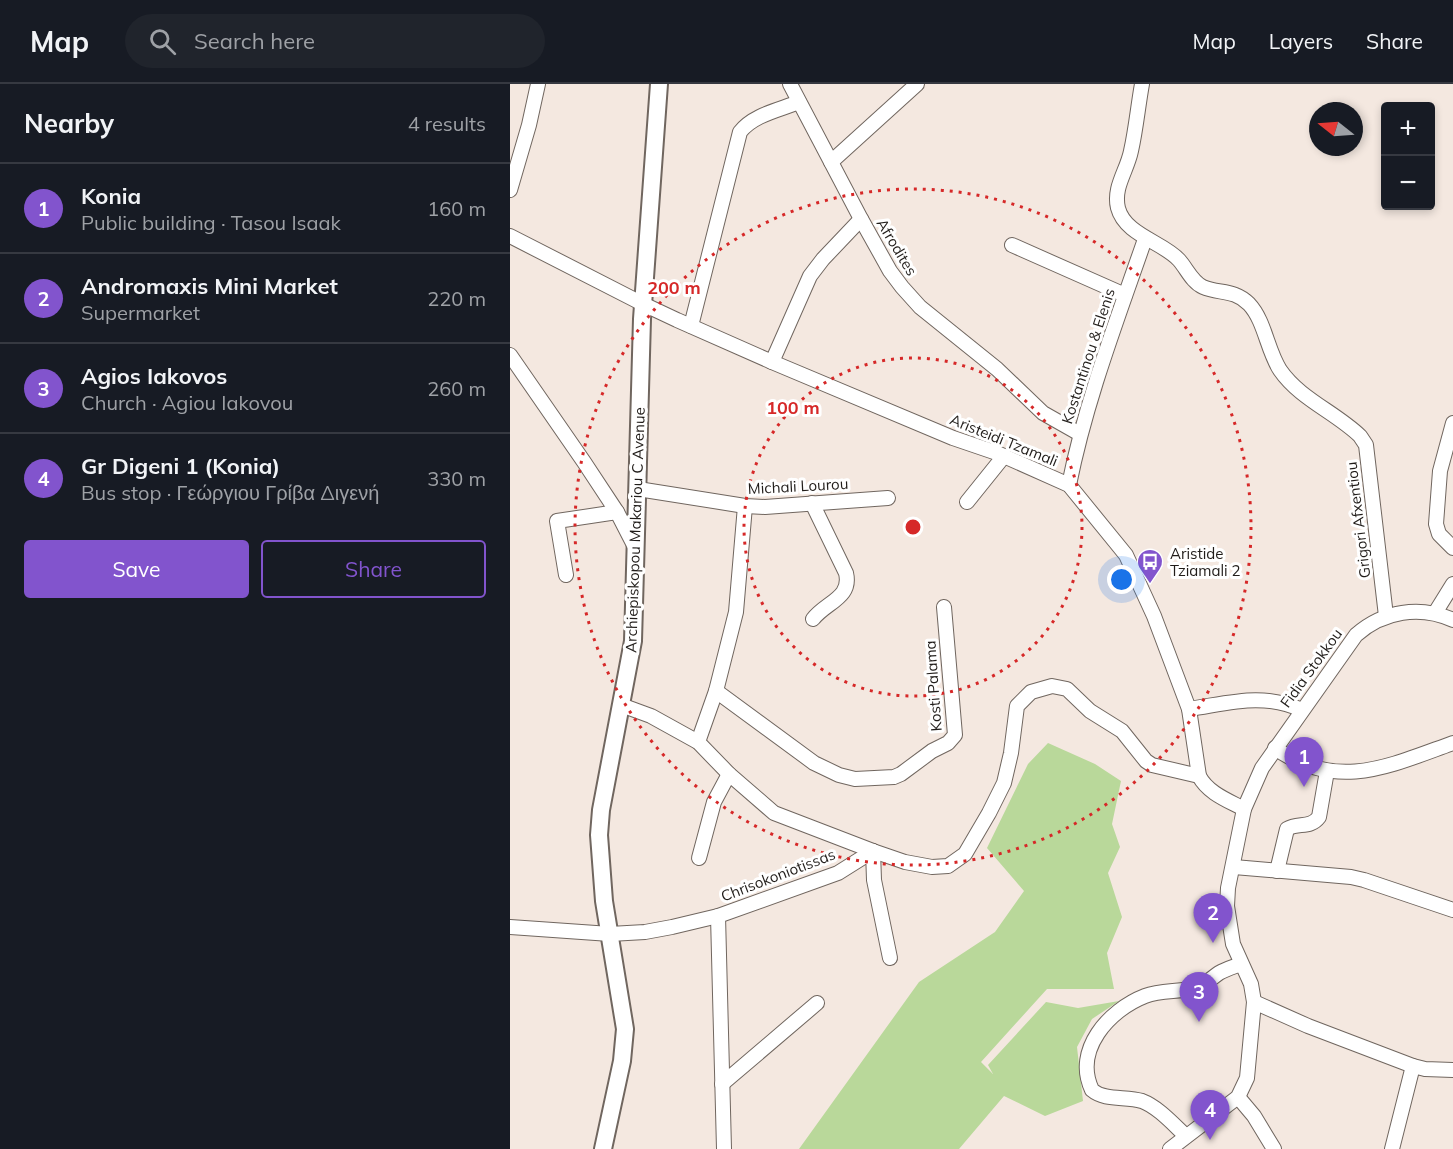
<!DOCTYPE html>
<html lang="en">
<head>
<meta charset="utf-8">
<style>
	body { margin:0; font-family:Mulish,sans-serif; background:#20242c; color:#f1f3f6 }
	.controls { position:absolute; right:18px; top:18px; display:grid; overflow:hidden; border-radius:6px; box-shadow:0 3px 9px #0003 }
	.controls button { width:54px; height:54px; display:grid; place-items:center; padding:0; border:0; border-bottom:2px solid #363941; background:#171b24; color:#f1f3f6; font:30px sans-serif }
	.compass { position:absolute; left:799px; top:18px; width:54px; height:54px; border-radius:50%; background:#171b24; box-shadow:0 3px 9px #0003; rotate:287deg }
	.you { position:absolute; left:612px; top:496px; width:21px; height:21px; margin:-15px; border:4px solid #fff; border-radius:50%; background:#1a73e8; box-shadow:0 0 0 9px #1a73e833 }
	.badge { display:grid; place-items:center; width:39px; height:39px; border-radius:50%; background:#8254cd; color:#fff; font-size:20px; font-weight:700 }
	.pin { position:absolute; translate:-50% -50px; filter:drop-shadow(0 2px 3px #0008) }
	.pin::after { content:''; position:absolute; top:32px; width:21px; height:18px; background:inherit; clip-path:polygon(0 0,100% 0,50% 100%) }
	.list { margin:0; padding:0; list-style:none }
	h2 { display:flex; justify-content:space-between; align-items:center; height:78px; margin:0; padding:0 24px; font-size:26px }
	h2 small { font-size:20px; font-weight:400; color:#9ea1a6 }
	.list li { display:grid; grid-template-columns:39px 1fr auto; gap:18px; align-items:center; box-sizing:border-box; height:90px; padding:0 24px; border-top:2px solid #363941 }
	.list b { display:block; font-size:22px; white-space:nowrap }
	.list p { margin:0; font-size:20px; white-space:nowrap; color:#9ea1a6 }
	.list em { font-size:20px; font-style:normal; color:#9ea1a6 }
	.actions { display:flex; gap:12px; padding:18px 24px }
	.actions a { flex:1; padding:14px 0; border:2px solid #8254cd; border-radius:6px; text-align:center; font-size:21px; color:#8254cd }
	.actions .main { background:#8254cd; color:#fff }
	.icon { flex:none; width:33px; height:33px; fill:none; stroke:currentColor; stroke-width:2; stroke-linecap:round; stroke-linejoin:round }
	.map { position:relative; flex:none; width:943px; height:1065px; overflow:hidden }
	header { display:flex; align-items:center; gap:36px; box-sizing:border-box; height:84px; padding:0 30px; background:#171b24; border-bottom:2px solid #363941 }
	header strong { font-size:28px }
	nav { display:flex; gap:33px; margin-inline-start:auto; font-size:21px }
	.search { width:420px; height:54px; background:#20242c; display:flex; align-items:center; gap:15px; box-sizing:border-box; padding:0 21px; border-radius:33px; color:#9ea1a6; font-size:22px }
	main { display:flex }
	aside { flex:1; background:#171b24 }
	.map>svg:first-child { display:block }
	.green { fill:#b9d89a }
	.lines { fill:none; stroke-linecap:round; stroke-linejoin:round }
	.minor-casing { stroke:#70665f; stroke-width:16 }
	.major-casing { stroke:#70665f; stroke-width:20 }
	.minor { stroke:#fff; stroke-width:14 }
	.major { stroke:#fff; stroke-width:16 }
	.ring { fill:none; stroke:#d62828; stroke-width:3; stroke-dasharray:3 6 }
	.labels { text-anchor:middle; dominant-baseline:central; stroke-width:6; stroke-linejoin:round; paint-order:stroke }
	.street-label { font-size:15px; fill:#211d1a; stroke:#fff }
	.poi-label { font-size:15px; fill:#211d1a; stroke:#fff; text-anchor:start }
	.centre { fill:#d62828; stroke:#fff; stroke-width:3 }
	.ring-label { font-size:18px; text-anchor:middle; font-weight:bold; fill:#d62828; stroke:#fff; stroke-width:6; stroke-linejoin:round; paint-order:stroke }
</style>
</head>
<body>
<header>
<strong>Map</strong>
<div class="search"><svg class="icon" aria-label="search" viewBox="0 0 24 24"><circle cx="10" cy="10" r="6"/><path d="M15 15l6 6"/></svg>Search here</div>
<nav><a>Map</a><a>Layers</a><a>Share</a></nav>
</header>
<main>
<aside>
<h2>Nearby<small>4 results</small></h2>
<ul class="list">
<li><span class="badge">1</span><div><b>Konia</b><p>Public building · Tasou Isaak</p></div><em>160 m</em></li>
<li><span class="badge">2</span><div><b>Andromaxis Mini Market</b><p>Supermarket</p></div><em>220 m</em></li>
<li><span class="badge">3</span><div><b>Agios Iakovos</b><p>Church · Agiou Iakovou</p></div><em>260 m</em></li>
<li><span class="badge">4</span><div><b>Gr Digeni 1 (Konia)</b><p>Bus stop · Γεώργιου Γρίβα Διγενή</p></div><em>330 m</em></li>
</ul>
<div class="actions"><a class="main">Save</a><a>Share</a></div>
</aside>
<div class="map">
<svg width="943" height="1065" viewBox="0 0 943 1065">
	<rect width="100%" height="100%" fill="#f4e8e0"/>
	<polygon class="green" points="538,659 585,680 611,697 602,740 610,763 598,789 612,833 597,869 604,905 537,905 471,978 483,990 478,981 536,918 568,924 609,917 582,935 567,963 573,1017 535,1032 494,1012 449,1065 289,1065 409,898 485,848 514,807 477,764 518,680"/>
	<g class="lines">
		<defs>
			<g id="minor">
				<polyline points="280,0 351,135 380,187 392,203 410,223 487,285 533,329 570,350"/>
				<path d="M632 0C628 22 626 45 621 67 617 87 603 103 608 124 615 151 653 158 669 176 677 185 682 198 693 203 709 210 724 205 739 220 755 237 757 266 770 286 790 315 825 328 850 352L856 361 876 532"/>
				<polyline points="321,78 407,0"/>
				<polyline points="0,106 19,41 28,0"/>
				<path d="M0 152 133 220 167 236 262 278 443 354 487 369 559 401 616 471 644 532 679 625 689 692C698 709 717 716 734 725"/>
				<polyline points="502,161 615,211"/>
				<path d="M181 242 230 48C243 31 269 26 289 18"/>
				<polyline points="0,271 74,378 107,428 125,463"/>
				<polyline points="262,278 300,192 313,175 351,135"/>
				<polyline points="943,339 930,387 926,440 929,450 943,464"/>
				<path d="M559 401C576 316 607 236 635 155"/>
				<polyline points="128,405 235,422 255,423 378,414"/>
				<polyline points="457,418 494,372"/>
				<path d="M302 419 336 489C342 514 316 518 303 535"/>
				<polyline points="56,491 47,437 107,428"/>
				<polyline points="925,529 943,500"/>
				<polyline points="206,607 304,679 329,691 345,695 384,693 391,690 422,667 438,659 445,651 434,523"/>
				<polyline points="111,621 141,632 188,658 219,690 264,729 363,767 395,778 422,783 438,782 455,770 479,729 494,699 501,669 507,622 521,608 542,602 557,605 580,627 612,647 636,677 642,681 689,692"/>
				<path d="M679 625C720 619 752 608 792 626"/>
				<polyline points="188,658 206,607 226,528 235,422"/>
				<path d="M765 664C827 708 879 682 943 659"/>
				<polyline points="363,767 364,796 380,874"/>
				<polyline points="189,774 204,718 219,690"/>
				<polyline points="724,783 841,793 854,796 943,826"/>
				<path d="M767 787 777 745C788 738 800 745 809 733L817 687"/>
				<polyline points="208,832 214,1065"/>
				<polyline points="0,843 100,850 135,848 162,843 208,832 328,789 363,767"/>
				<polyline points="744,918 798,942 903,982 915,985 943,986"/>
				<polyline points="212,1000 307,919"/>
				<polyline points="728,1013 744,1032 764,1065"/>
				<path d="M676 1052C663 1040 648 1023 632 1017 616 1012 595 1017 582 1006 563 966 599 926 635 912 653 905 673 909 690 902 697 899 703 893 709 889 716 885 723 883 731 880"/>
				<path d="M660 1065 728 1013 737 994 744 918 741 900 723 860 717 822 718 804 734 725 752 684 846 551C873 527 910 521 943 536"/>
				<polyline points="882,1065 903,982"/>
			</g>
			<polyline id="major" points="93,1065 112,977 115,945 94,817 89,751 91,726 123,557 132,235 149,0"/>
		</defs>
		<use href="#minor" class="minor-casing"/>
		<use href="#major" class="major-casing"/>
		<use href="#minor" class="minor"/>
		<use href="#major" class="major"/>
	</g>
	<g class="ring">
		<circle cx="403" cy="443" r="169"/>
		<circle cx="403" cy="443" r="338"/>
	</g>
	<defs>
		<symbol id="bus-pin" viewBox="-11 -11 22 30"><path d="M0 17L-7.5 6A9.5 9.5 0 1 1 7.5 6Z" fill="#8254cd" stroke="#fff"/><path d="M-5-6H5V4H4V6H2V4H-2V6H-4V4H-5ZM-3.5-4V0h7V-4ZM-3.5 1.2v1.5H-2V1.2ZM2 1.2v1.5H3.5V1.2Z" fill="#fff"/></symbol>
	</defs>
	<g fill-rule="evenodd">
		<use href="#bus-pin" x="625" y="463" width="30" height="40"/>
	</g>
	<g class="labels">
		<g class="street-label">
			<text transform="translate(387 163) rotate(59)">Afrodites</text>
			<text transform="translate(578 272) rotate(-72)">Kostantinou &amp; Elenis</text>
			<text transform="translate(494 356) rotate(22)">Aristeidi Tzamali</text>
			<text transform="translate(288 402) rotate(-3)">Michali Lourou</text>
			<text transform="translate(848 436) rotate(-97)">Grigori Afxentiou</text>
			<text transform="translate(125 446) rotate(-88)">Archiepiskopou Makariou C Avenue</text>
			<text transform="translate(801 584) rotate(-54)">Fidia Stokkou</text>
			<text transform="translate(423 602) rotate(-94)">Kosti Palama</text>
			<text transform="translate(268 791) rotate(-21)">Chrisokoniotissas</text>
		</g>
		<g class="poi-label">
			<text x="660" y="469">Aristide<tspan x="660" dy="17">Tziamali 2</tspan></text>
		</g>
	</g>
	<circle cx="403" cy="443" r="9" class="centre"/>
	<g class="ring-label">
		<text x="164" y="210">200 m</text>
		<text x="283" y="330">100 m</text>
	</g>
</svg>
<div class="controls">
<button>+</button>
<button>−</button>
</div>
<svg class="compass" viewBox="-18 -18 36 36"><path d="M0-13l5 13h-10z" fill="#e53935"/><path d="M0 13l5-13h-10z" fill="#9ea1a6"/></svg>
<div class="you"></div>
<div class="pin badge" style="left:794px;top:703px">1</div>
<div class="pin badge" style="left:703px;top:859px">2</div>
<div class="pin badge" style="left:689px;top:938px">3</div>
<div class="pin badge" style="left:700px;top:1056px">4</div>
</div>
</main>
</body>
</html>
